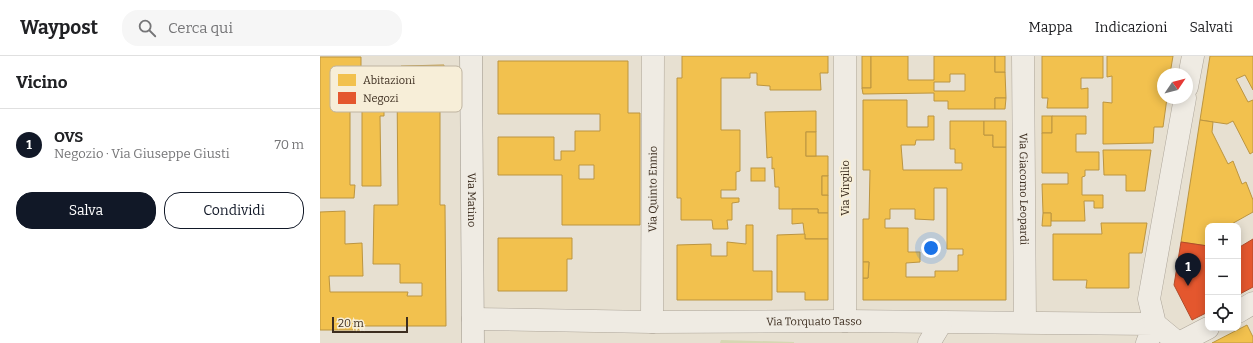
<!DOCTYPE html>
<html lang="it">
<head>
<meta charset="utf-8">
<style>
	body { margin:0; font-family:Bitter,serif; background:#f6f6f6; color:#202124 }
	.controls { position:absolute; right:12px; bottom:12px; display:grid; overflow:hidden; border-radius:8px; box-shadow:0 2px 10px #0003 }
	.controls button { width:36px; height:36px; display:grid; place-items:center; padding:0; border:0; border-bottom:1px solid #e0e0e0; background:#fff; color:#202124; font:20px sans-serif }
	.compass { position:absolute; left:837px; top:12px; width:36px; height:36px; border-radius:50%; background:#fff; box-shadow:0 2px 10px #0003; rotate:55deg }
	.scale { position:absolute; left:12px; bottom:10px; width:76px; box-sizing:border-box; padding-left:4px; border:2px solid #3d2e20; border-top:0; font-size:11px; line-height:14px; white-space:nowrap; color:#3d2e20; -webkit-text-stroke:3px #f7eed8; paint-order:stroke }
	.you { position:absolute; left:611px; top:192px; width:14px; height:14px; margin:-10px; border:3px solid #fff; border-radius:50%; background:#1a73e8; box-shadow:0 0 0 6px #1a73e833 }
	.badge { display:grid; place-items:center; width:26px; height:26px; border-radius:50%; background:#111827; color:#fff; font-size:13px; font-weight:700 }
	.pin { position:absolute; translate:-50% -33px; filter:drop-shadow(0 1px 2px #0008) }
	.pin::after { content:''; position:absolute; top:21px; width:14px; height:12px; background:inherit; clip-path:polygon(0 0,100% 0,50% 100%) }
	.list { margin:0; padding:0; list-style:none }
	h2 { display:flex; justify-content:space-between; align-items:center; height:52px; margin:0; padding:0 16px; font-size:17px }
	h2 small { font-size:13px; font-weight:400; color:#757577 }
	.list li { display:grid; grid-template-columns:26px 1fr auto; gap:12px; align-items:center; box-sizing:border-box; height:72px; padding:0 16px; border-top:1px solid #e0e0e0 }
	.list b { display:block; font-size:15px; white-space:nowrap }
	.list p { margin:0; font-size:13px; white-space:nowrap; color:#757577 }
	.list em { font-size:13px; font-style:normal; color:#757577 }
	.actions { display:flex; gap:8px; padding:12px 16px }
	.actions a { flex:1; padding:9px 0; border:1px solid #111827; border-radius:16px; text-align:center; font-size:14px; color:#111827 }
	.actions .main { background:#111827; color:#fff }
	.icon { flex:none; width:22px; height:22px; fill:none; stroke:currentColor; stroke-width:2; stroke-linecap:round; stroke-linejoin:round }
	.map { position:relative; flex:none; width:933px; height:287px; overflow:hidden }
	header { display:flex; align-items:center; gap:24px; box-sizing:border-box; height:56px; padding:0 20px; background:#fff; border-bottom:1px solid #e0e0e0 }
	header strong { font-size:19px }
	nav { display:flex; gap:22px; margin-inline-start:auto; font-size:14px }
	.search { width:280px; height:36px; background:#f6f6f6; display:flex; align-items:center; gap:10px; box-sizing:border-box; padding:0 14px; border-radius:16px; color:#757577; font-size:15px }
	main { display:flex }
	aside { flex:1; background:#fff }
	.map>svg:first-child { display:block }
	.green { fill:#d6d7b3 }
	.homes { fill:#f2c14e; stroke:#bc9540; fill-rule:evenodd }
	.shops { fill:#e4572e; stroke:#b24b2a }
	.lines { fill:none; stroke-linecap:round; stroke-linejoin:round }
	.street-casing { stroke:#ada599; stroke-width:23 }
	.secondary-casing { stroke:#9c958a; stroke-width:23 }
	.street { stroke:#efebe3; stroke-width:22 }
	.secondary { stroke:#efebe3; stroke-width:22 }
	.labels { text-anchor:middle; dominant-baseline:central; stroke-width:4; stroke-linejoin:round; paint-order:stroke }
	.street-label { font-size:11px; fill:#3d2e20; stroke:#f7eed8 }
	.key { fill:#f7eed8; stroke:#bfb4a1; stroke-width:1 }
	.key-label { font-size:11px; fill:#3d2e20 }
</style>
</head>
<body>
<header>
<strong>Waypost</strong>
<div class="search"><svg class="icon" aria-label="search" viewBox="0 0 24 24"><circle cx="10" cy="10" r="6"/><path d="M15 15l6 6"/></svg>Cerca qui</div>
<nav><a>Mappa</a><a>Indicazioni</a><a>Salvati</a></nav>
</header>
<main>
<aside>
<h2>Vicino<small></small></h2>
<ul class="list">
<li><span class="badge">1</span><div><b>OVS</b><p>Negozio · Via Giuseppe Giusti</p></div><em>70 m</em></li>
</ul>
<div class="actions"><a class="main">Salva</a><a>Condividi</a></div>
</aside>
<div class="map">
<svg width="933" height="287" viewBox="0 0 933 287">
	<rect width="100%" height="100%" fill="#e7e0d1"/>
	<polygon class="green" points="401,284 474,286 474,287 400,287"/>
	<g class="homes">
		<polygon points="362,0 508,0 508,17 500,17 501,34 450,34 450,30 437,29 437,17 430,17 430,22 401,22 401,74 420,74 420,115 416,116 416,134 401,134 401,142 419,142 419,146 412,147 412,164 407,164 408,173 393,173 392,164 361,164 361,142 357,142 357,22 362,22"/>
		<rect x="542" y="0" width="9" height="32"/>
		<path d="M551 0H588V24H614V0H675V16H685L686 42H675V53H628V45H614V37L543 38 542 32H551ZM630 18H645V35H614V26H630Z"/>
		<rect x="675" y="0" width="10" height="16"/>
		<polygon points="722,0 783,0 783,22 761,22 761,33 768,32 768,52 727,52 728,42 722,42"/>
		<polygon points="787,0 853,0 850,18 843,18 843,42 847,42 843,71 834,71 833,87 783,88 783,46 792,47 792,20 787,21"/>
		<polygon points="890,0 933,0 933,34 925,19 916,23 928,46 933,44 933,96 930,98 913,65 907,68 880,64"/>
		<polygon points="0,1 41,1 41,36 22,36 22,48 30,48 30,129 35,129 34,142 0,142"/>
		<path d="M178 5H308V57H320V169H242V119H178V81H234V104H241V95H255V75H280V58H178ZM259 109H274V123H259Z"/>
		<polygon points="124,9 124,44 120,44 120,149 125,149 126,270 40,270 40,274 0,274 0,156 25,155 25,188 42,187 43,220 9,220 10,236 88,236 87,240 102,240 102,227 80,227 80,208 53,208 54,149 78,149 77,27 81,27 81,10"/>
		<polygon points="675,42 686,42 685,53 675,53"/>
		<path d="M543 44H587V71H608V60H614V84H596L595 89H581L583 114H642V107H635V93H630V65H664V79H673V91H686V244H543V222H548L549 206H543V163H549L550 114H543ZM614 132H627V193H643V199H638V215H615V221H586V207L600 206V196H588V172H565V163H570V153H595V163L614 164Z"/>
		<polygon points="42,45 64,45 64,60 60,60 61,130 42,130"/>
		<polygon points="496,55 496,76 486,76 486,100 508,100 508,120 502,120 502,139 508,139 508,157 498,157 498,153 459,153 459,131 455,131 454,112 452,113 452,101 447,102 445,56"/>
		<rect x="722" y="60" width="10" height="17"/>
		<polygon points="732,60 766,60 766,78 756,78 756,96 779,96 779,114 765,114 765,120 762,121 762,139 783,139 783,152 774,152 774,145 764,145 765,165 731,165 731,157 723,157 722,128 748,128 748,117 722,117 722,77 732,77"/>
		<polygon points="880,64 893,66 892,76 908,108 913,105 922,128 926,126 933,144 933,156 908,170 888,170 888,190 861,186"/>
		<polygon points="664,65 686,65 686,91 673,91 673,79 664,79"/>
		<rect x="486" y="76" width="10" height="24"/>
		<polygon points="783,94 831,94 825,135 806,135 806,119 784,119"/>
		<rect x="431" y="112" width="14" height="13"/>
		<rect x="502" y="120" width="6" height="19"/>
		<polygon points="472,153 498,153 498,157 508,157 508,183 485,183 483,167 472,168"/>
		<polygon points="723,157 731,157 731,170 722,170"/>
		<polygon points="781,167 827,167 822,197 809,197 809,232 766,232 767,224 733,224 733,178 782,178"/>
		<polygon points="426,169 433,169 433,215 452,215 452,244 357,244 357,189 391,188 391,200 407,200 407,186 426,188"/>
		<polygon points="485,178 485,183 508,183 508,244 485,244 485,236 457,236 457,179"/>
		<polygon points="178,182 252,182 252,203 247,203 247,235 178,235"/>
		<polygon points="543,206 549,206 548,222 543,222"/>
		<polygon points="927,269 933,281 933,287 892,287"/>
	</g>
	<g class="shops">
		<polygon points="933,183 933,231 918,239 918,192"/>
		<polygon points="861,186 888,190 888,256 872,264 854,229"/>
	</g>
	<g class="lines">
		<defs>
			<g id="street">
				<path id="s1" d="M703 0 705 266"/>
				<polyline points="867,31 873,0"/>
				<polyline points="918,256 933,247"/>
				<path id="s2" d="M153 263 332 266 525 265 835 268 827 287"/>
				<polyline points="525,265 525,0"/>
				<path id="s3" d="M332 266 333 0"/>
				<polyline points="609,287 621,267"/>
				<polyline points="858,287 835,268 829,243 865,42"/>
				<polyline points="859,287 888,272"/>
			</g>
			<g id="secondary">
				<path id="s4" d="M151 0 153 287"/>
			</g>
		</defs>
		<use href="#street" class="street-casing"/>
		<use href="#secondary" class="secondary-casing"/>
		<use href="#street" class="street"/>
		<use href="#secondary" class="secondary"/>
	</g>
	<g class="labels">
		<g class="street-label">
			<text transform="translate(525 132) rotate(-90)">Via Virgilio</text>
			<text stroke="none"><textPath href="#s3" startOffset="133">Via Quinto Ennio</textPath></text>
			<text stroke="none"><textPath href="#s1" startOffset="133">Via Giacomo Leopardi</textPath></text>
			<text stroke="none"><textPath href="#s4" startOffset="144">Via Matino</textPath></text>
			<text stroke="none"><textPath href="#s2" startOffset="341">Via Torquato Tasso</textPath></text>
		</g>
	</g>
	<rect x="10" y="10" width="132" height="46" rx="6" class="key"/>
	<rect x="18" y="18" width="18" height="12" fill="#f2c14e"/>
	<rect x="18" y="36" width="18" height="12" fill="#e4572e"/>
	<g class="key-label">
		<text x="43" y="28">Abitazioni</text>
		<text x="43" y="46">Negozi</text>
	</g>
</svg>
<div class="controls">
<button>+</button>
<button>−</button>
<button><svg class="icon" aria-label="locate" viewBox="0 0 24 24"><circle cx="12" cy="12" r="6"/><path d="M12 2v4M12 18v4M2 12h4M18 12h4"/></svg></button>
</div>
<svg class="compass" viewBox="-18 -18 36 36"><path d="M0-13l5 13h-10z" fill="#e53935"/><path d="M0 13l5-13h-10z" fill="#757577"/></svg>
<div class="scale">20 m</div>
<div class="you"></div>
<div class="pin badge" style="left:868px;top:230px">1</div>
</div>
</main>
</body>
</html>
